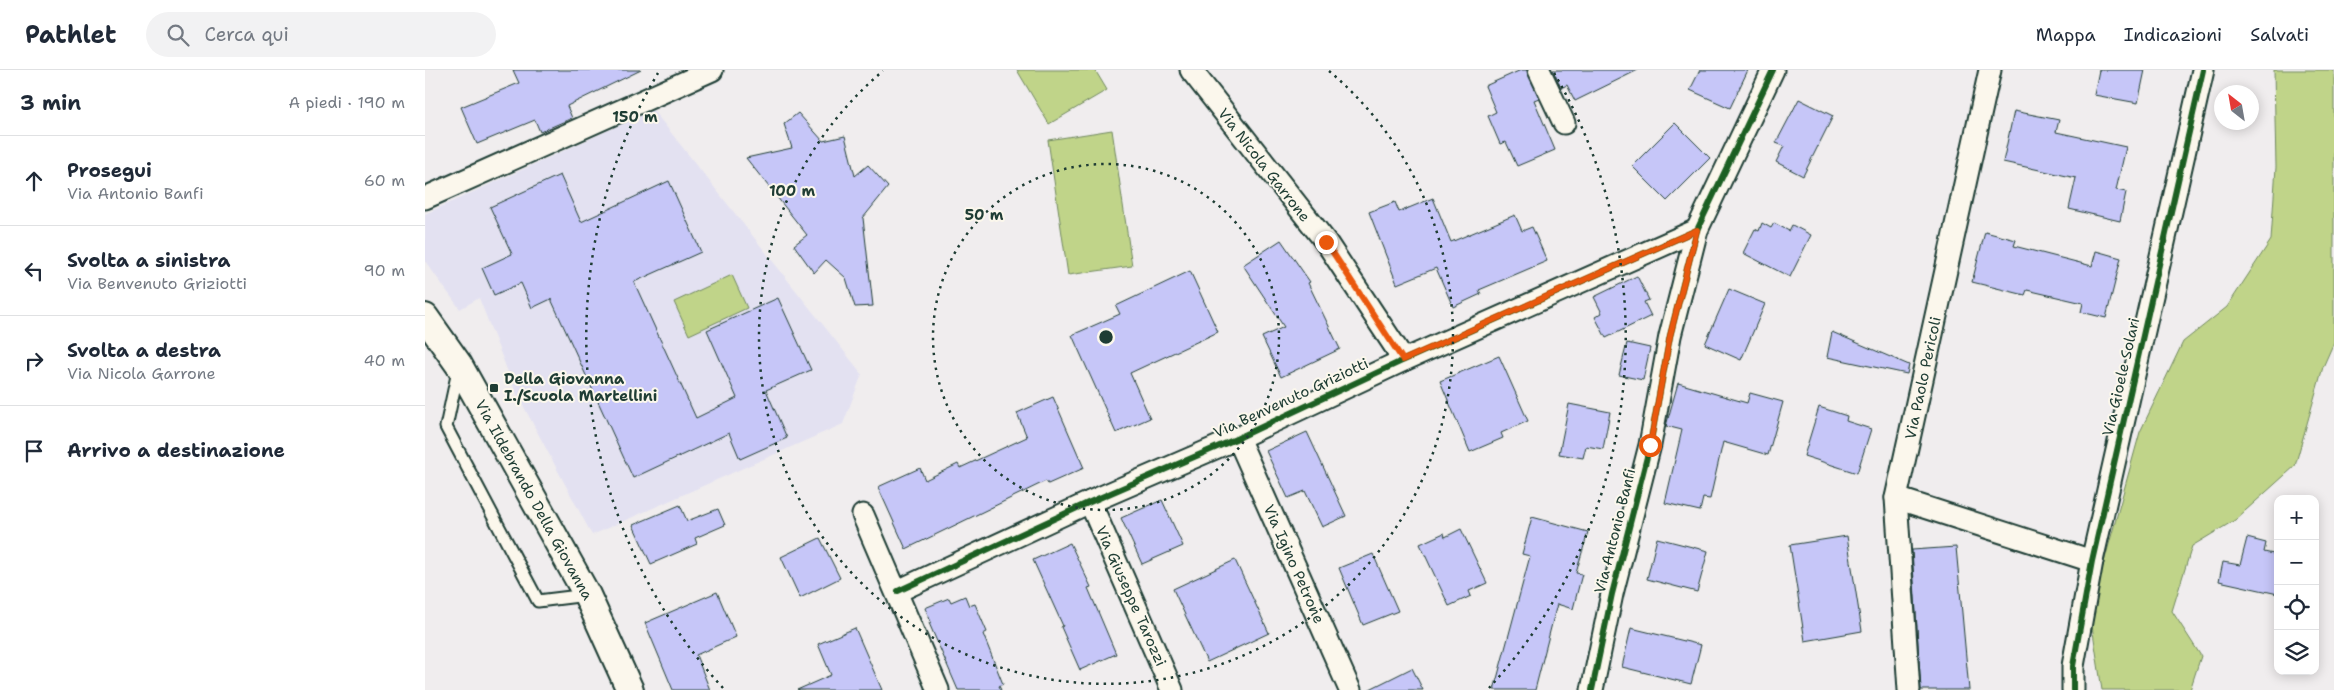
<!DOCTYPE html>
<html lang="it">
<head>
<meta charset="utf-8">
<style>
	body { margin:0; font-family:"Shantell Sans",sans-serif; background:#f2f2f3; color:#1f2937 }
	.controls { position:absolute; right:15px; bottom:15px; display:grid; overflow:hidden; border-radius:10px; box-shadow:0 2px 12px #0003 }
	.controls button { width:45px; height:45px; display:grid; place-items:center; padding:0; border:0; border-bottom:1px solid #e0e1e3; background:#fff; color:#1f2937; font:25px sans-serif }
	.compass { position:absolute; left:1789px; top:15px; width:45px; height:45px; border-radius:50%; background:#fff; box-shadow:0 2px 12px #0003; rotate:329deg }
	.stop { position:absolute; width:15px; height:15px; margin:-11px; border:4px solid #ea580c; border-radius:50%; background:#fff }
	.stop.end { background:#ea580c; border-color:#fff; box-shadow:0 1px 5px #0008 }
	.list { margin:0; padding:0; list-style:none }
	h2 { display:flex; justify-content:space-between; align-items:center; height:65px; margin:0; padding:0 20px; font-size:21px }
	h2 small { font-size:16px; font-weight:400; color:#747a83 }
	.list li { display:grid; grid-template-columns:32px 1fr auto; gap:15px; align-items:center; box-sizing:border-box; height:90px; padding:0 20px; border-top:1px solid #e0e1e3 }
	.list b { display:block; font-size:19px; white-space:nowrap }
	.list p { margin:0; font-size:16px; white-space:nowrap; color:#747a83 }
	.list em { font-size:16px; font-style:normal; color:#747a83 }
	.icon { flex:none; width:28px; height:28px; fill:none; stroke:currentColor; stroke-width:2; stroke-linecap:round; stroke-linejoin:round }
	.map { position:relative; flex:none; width:1909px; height:620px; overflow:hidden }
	header { display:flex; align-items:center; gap:30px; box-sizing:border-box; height:70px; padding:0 25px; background:#fff; border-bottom:1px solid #e0e1e3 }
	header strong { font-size:24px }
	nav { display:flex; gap:28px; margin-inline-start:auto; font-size:18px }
	.search { width:350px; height:45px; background:#f2f2f3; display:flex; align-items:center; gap:12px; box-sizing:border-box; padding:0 18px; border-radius:28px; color:#747a83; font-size:19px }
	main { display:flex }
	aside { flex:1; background:#fff }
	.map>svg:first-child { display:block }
	.built { fill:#e3e1f1 }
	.green { fill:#c0d489; stroke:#70885e }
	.building { fill:#c6c6f8; stroke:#1f3d34 }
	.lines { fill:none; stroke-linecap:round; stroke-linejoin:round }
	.service-casing { stroke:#1f3d34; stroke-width:15 }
	.minor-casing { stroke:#1f3d34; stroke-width:25 }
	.tertiary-casing { stroke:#1f3d34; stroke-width:30 }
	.service { stroke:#fbf7ec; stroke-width:11 }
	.minor { stroke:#fbf7ec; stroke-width:21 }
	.tertiary { stroke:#fbf7ec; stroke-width:26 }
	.cycleway-casing { stroke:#fbf7ec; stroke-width:9 }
	.cycleway { stroke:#1b5e20; stroke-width:6 }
	.route { stroke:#ea580c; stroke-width:6 }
	.ring { fill:none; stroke:#1f3d34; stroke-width:2.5; stroke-dasharray:2.5 5 }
	.poi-dot { fill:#1f3d34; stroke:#fbf7ec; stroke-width:2 }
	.labels { text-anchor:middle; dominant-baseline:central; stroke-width:4; stroke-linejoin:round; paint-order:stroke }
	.street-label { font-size:15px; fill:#1f3d34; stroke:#fbf7ec }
	.poi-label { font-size:15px; font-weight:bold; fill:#1f3d34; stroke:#fbf7ec; text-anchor:start }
	.centre { fill:#1f3d34; stroke:#fbf7ec; stroke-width:2.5 }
	.ring-label { font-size:15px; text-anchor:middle; font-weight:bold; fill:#1f3d34; stroke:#fbf7ec; stroke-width:4; stroke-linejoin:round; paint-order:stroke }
</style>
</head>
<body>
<header>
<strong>Pathlet</strong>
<div class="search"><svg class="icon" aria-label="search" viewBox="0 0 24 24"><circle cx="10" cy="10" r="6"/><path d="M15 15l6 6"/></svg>Cerca qui</div>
<nav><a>Mappa</a><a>Indicazioni</a><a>Salvati</a></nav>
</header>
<main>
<aside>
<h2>3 min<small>A piedi · 190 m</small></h2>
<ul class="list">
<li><svg class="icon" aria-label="ahead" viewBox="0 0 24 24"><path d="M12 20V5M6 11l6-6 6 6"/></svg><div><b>Prosegui</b><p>Via Antonio Banfi</p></div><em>60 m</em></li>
<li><svg class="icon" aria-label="left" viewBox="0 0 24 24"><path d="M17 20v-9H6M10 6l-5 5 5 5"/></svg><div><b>Svolta a sinistra</b><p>Via Benvenuto Griziotti</p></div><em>90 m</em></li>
<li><svg class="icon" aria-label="right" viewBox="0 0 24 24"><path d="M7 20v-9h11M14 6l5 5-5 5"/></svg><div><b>Svolta a destra</b><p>Via Nicola Garrone</p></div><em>40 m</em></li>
<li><svg class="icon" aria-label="arrive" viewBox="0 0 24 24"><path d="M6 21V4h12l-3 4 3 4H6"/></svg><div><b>Arrivo a destinazione</b></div></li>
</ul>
</aside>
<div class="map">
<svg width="1909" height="620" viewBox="0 0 1909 620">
	<rect width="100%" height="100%" fill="#f0edee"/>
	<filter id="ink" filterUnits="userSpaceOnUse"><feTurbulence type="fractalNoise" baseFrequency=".02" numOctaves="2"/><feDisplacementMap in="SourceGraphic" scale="10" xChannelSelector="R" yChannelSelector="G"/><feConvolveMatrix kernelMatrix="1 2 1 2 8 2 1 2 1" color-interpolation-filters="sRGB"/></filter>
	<g filter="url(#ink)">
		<polygon class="built" points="228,40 437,304 418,354 167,465 90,320 54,228 35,239 0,191 0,144"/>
		<g class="green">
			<polygon points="592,0 670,0 682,20 624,54"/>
			<polygon points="1849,0 1909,0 1909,272 1898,297 1870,396 1810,450 1767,476 1747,541 1776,586 1765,620 1677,620 1665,543 1715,362 1758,272 1802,237 1846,170 1851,97"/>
			<polygon points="687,60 707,196 643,205 623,70"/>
			<polygon points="307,205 322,238 264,265 249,232"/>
		</g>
		<g class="building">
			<polygon points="88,0 216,0 142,36 147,48 115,62 110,50 52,74 36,37 94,13"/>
			<polygon points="1096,0 1102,0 1114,28 1109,30 1130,80 1092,96 1081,72 1075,74 1063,46 1071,42 1060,16"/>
			<polygon points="1128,0 1213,0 1150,31 1142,15 1136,18"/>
			<polygon points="1275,0 1323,0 1305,38 1265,20"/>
			<polygon points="1674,0 1720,0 1713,33 1669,25"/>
			<polygon points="1374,29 1408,46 1378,106 1351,92 1359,76 1351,73"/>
			<polygon points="1589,41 1634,50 1631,62 1701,77 1691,120 1701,122 1695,151 1644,139 1651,108 1578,92"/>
			<polygon points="373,43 398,71 420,66 430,106 443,95 463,117 438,148 448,236 430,237 421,208 401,190 389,203 369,175 382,165 321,88 367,78 359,54"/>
			<polygon points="1250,53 1285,88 1242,131 1207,96"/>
			<polygon points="135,105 156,152 244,111 276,182 209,212 271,348 312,328 282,260 353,228 386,300 341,320 362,368 315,389 304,363 208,408 126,229 107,238 96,213 69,225 57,198 87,184 65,137"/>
			<polygon points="1008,128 1026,172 1090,145 1097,161 1107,157 1122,191 1054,220 1056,224 1028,237 1011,198 972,214 944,142 970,132 974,142"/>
			<polygon points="1337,153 1346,158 1349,153 1364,161 1367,155 1386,165 1365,207 1318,183 1330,159 1334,161"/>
			<polygon points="1560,162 1591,170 1589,176 1667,196 1671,181 1696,188 1681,248 1656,242 1658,233 1602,220 1600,225 1547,212"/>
			<polygon points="856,170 885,212 883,213 915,279 856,307 837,267 859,257 818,195"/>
			<polygon points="765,201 793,262 705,303 725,348 691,363 647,265 695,244 691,236"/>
			<polygon points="1212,206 1224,230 1219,232 1226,246 1181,268 1170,247 1177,243 1169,227"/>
			<polygon points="1304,219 1340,234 1316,290 1280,274"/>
			<polygon points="1407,262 1484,295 1482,304 1402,287"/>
			<polygon points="1202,273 1225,278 1218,310 1194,305"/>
			<polygon points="1074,286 1103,351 1076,363 1078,368 1045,382 1015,311"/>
			<polygon points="1253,313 1322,333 1325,323 1358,332 1343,385 1298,372 1285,429 1278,428 1275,441 1240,433 1257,360 1241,356"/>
			<polygon points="628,327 659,398 623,414 621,411 481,479 453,417 495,398 500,410 533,394 535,398 602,367 592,343"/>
			<polygon points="1144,334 1185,342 1178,379 1161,376 1158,388 1134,384"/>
			<polygon points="1394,337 1422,346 1421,351 1446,359 1432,403 1379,386"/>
			<polygon points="882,362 921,446 897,457 880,421 863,428 841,381"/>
			<polygon points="737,430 758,476 717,494 696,448"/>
			<polygon points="255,435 262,451 293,439 300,455 270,468 272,474 226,494 208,455"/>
			<polygon points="1107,447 1163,462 1151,503 1157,504 1148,539 1132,534 1110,620 1069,620 1105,486 1097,484"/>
			<polygon points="1036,459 1062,513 1044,521 1046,526 1024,536 995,474 1019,463 1020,467"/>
			<polygon points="1422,466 1437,561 1380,571 1365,475"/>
			<polygon points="395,468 415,508 375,528 356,487"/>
			<polygon points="1232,468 1283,481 1272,522 1222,509"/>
			<polygon points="1822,468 1841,473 1839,482 1853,485 1853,524 1794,511 1798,492 1815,495"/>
			<polygon points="645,473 666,517 663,518 691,584 655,600 636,557 638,556 608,490"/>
			<polygon points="1531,477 1544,620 1496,620 1487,480"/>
			<polygon points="948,484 973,541 938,555 914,498"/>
			<polygon points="810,490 844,563 782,592 748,519"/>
			<polygon points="292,522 311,567 271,585 285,620 248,620 220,553"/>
			<polygon points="540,526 544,536 550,534 562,562 558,564 578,614 574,616 576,620 533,620 504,553 506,552 500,538 524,528 526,532"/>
			<polygon points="430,558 457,620 372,620 406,605 393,574"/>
			<polygon points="1206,558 1276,575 1266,614 1197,597"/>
			<polygon points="987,598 998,620 943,620"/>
		</g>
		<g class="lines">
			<defs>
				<polyline id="service" points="33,301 21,357 113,531 162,525"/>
				<g id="minor">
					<polyline points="766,0 901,172 979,290"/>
					<polyline points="1114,0 1139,53"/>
					<polyline points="0,128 287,0"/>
					<polyline points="813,368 925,620"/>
					<polyline points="1471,428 1667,491"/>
					<polyline points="665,432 747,620"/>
					<polyline points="438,445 513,620"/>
					<polyline points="473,521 665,432 813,368 979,290 1272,160"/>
					<polyline points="1167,620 1187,524 1225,375 1245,266 1272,160 1348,0"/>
					<polyline points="1484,620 1471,428 1565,0"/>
					<polyline points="1648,620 1648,596 1667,491 1778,0"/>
				</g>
				<polyline id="tertiary" points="0,247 34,295 162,525 205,620"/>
			</defs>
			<use href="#service" class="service-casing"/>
			<use href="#minor" class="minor-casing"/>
			<use href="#tertiary" class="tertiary-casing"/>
			<use href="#service" class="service"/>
			<use href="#minor" class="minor"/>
			<use href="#tertiary" class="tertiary"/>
			<defs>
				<g id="cycleway">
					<polyline points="473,521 665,432 813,368 979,290 1272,160"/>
					<polyline points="1167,620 1187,524 1225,375 1245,266 1272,160 1348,0"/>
					<polyline points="1648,620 1648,596 1667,491 1778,0"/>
				</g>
			</defs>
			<use href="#cycleway" class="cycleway-casing"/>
			<use href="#cycleway" class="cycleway"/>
		</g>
	</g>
	<g class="lines" filter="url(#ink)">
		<polyline class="route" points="901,172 978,290 1272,160 1245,266 1225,375"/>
	</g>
	<g class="ring">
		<circle cx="681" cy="267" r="173"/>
		<path d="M904 1A347 347 0 1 1 458 1"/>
		<path d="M298 618A520 520 0 0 1 233 3M1129 3A520 520 0 0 1 1064 618"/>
	</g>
	<rect class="poi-dot" x="64" y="313" width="10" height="10" rx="2.5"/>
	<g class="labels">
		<g class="street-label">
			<text transform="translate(839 95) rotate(52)">Via Nicola Garrone</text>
			<text transform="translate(1696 307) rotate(-77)">Via Gioele Solari</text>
			<text transform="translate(1498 308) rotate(-78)">Via Paolo Pericoli</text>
			<text transform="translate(866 328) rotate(-25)">Via Benvenuto Griziotti</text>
			<text transform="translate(109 430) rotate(61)">Via Ildebrando Della Giovanna</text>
			<text transform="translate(1190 461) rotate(-76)">Via Antonio Banfi</text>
			<text transform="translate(869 494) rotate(66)">Via Igino Petrone</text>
			<text transform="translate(706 526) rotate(66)">Via Giuseppe Tarozzi</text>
		</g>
		<g class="poi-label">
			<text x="79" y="309">Della Giovanna<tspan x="79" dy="17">I./Scuola Martellini</tspan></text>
		</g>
	</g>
	<circle cx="681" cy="267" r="8" class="centre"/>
	<g class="ring-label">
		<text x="210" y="52">150 m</text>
		<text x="367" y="126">100 m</text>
		<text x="559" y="150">50 m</text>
	</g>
</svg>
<div class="controls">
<button>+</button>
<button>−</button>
<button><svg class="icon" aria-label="locate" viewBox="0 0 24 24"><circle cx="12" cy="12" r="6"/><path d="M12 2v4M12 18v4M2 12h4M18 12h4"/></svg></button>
<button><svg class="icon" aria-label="layers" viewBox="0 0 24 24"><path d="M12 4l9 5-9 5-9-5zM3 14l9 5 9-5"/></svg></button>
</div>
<svg class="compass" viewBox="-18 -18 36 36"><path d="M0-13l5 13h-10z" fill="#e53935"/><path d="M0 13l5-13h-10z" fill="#747a83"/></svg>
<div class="stop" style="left:1225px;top:375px"></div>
<div class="stop end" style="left:901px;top:172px"></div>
</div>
</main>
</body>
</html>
